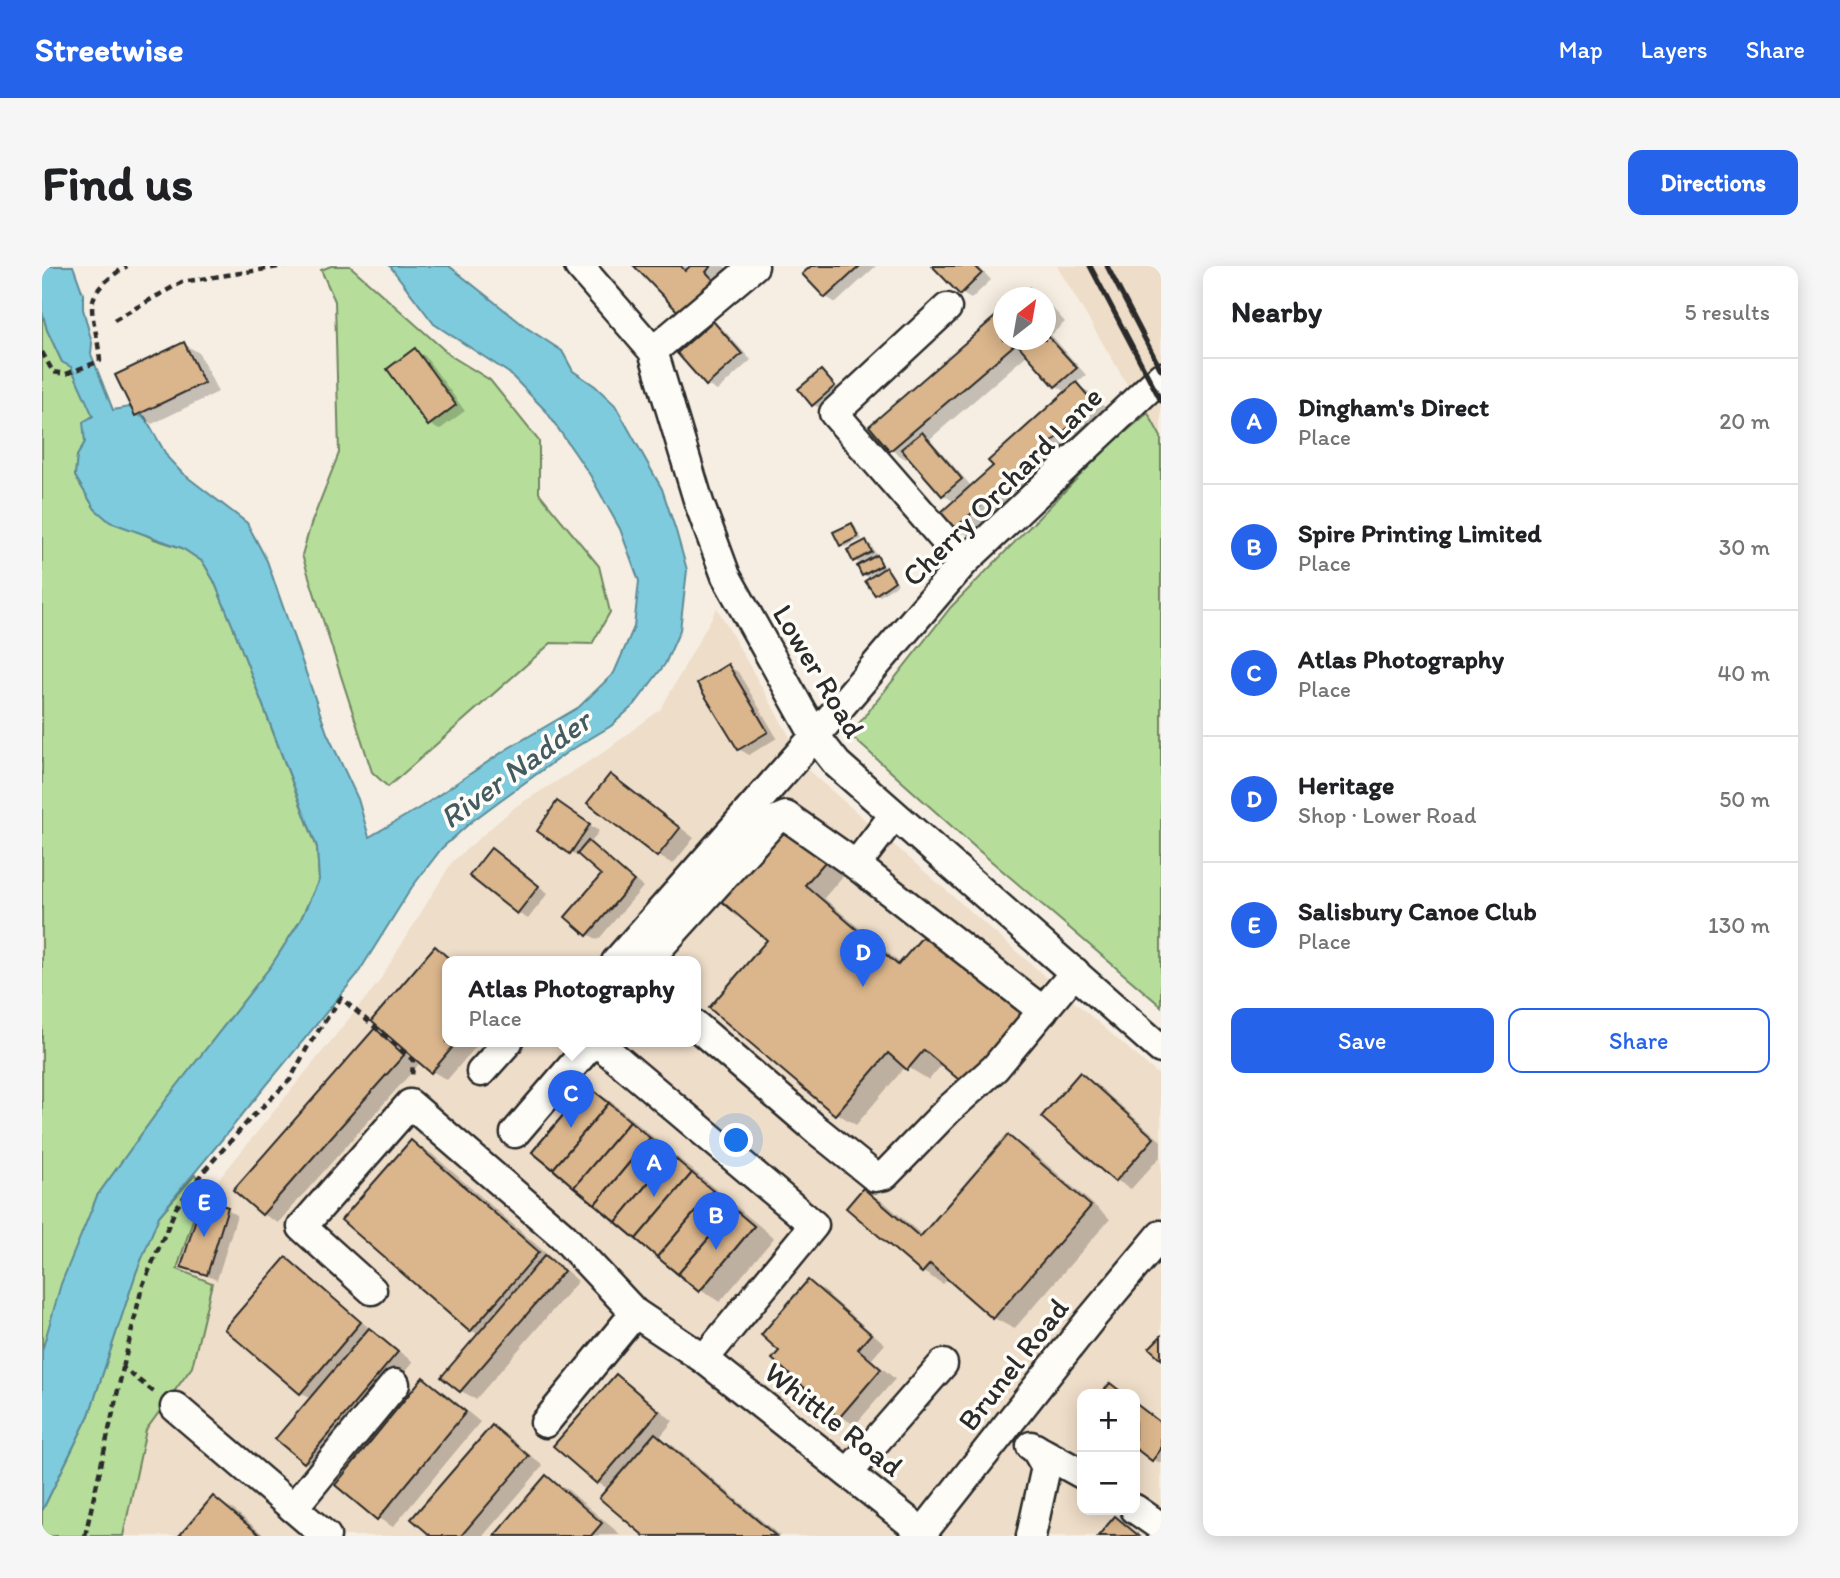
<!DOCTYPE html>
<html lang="en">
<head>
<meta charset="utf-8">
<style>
	body { margin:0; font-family:Itim,sans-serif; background:#f6f6f6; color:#202124 }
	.controls { position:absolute; right:21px; bottom:21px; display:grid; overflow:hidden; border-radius:14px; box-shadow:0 4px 18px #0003 }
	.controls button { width:63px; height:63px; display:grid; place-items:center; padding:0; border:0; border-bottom:2px solid #e0e0e0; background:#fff; color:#202124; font:35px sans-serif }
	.compass { position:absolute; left:951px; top:21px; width:63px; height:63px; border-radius:50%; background:#fff; box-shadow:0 4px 18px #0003; rotate:31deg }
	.you { position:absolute; left:695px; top:875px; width:24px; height:24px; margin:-18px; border:5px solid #fff; border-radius:50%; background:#1a73e8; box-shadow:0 0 0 10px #1a73e833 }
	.badge { display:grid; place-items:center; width:46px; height:46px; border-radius:50%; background:#2563eb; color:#fff; font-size:23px; font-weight:700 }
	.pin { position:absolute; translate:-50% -58px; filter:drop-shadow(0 2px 4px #0008) }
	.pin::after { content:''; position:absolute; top:37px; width:24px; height:21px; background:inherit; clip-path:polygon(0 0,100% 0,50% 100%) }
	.popup { position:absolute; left:400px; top:690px; width:259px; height:91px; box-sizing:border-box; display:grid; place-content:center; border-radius:14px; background:#fff; filter:drop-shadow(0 2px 5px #0005); font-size:23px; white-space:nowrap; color:#757577 }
	.popup b { font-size:26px; color:#202124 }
	.popup::after { content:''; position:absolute; left:50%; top:100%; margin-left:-14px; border:14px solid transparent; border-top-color:#fff }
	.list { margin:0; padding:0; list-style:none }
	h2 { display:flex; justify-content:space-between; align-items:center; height:91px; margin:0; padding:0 28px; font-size:30px }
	h2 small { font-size:23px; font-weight:400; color:#757577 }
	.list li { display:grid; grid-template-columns:46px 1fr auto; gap:21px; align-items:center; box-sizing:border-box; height:126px; padding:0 28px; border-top:2px solid #e0e0e0 }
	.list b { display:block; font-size:26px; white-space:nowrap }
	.list p { margin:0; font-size:23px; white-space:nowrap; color:#757577 }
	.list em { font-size:23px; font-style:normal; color:#757577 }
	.actions { display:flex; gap:14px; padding:21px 28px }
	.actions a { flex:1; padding:16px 0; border:2px solid #2563eb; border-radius:14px; text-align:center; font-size:24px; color:#2563eb }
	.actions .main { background:#2563eb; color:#fff }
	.map { position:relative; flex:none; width:1119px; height:1270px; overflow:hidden; border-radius:14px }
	header { display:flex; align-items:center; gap:42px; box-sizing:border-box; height:98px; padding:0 35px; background:#2563eb; color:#fff }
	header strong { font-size:33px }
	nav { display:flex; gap:38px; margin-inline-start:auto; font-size:24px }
	.intro { display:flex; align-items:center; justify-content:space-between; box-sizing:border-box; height:168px; padding:0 42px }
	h1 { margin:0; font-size:49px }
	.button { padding:18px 32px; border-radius:14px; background:#2563eb; color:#fff; font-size:24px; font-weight:700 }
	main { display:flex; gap:42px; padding:0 42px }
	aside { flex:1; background:#fff; border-radius:14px; box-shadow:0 4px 18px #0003 }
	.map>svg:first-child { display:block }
	.built { fill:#eeddc8; fill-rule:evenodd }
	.green { fill:#b6de9a; stroke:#708462; stroke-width:2 }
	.water { fill:#7fcbde; stroke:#5d8b96; stroke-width:2 }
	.shadow { fill:#0003; fill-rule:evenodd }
	.building { fill:#dbb68c; stroke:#2b2b2b; stroke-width:2 }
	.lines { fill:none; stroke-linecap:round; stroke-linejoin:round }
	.minor-casing { stroke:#2b2b2b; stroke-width:33 }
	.path { stroke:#2b2b2b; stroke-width:4.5; stroke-dasharray:7 5; stroke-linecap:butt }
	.minor { stroke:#fdfcf7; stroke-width:28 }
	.rail { stroke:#2b2b2b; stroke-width:5 }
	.labels { text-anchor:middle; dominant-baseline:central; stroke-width:7; stroke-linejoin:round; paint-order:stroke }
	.street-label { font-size:30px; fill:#2b2b2b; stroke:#fdfcf7 }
	.water-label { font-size:32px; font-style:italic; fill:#445b61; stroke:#fdfcf7 }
</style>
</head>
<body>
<header>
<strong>Streetwise</strong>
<nav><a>Map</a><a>Layers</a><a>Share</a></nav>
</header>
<div class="intro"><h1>Find us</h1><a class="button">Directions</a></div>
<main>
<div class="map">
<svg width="1119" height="1270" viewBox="0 0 1119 1270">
	<rect width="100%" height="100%" fill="#f6eee2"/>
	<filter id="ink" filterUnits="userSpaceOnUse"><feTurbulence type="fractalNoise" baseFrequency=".0143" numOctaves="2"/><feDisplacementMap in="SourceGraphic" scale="14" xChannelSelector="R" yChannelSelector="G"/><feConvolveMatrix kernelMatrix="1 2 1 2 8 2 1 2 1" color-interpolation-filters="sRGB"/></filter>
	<g filter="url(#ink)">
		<g class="built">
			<polygon points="1015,0 1119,0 1119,171 1106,147 1086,120"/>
			<path d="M675 342 767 505 1119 811V1270H81L104 1164 150 1101 170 1017 135 1003 158 932 169 923 336 717 410 596 473 541 559 488 619 443ZM405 696H653V776H405ZM1040 1128H1093V1244H1040Z"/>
		</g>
		<g class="green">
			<polygon points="289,0 308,0 409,90 448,114 497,175 497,227 557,300 568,346 550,378 509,377 346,521 330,506 260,289 269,258 297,187 293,35 279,4"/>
			<polygon points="0,45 5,64 20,96 29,100 52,150 42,156 43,176 35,190 33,210 53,243 112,273 140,282 161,296 172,315 190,358 275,582 277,614 258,655 229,700 124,834 55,930 0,1085"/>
			<polygon points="1106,147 1119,171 1119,740 935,583 808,469 909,341 1065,182"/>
			<polygon points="153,909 169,923 158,932 135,1003 170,1017 150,1101 104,1164 81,1270 0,1270 0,1245 47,1149 94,1007 117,950"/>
		</g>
		<polygon class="water" points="0,0 31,0 41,28 41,43 50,77 49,88 71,144 87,141 103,151 126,192 140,207 205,257 225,295 285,467 316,533 327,571 379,541 465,483 537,441 572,407 592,361 597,315 578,263 548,209 504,145 467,107 392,58 348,0 407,0 485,62 520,85 531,105 553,120 573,139 620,223 634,265 645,304 638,364 623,398 593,438 569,460 524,487 460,533 429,556 400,582 370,621 315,709 117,950 94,1007 47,1149 0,1245 0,1085 19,1018 55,930 124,834 229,700 258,655 277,614 275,581 190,358 172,315 161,296 140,282 68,256 53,243 33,210 35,190 43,176 41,156 51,150 29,101 20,96 5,64 0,45"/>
		<g class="shadow">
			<polygon points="594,0 644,0 647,3 651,0 682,0 688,5 690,28"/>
			<polygon points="772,0 834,0 794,37 784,31"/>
			<polygon points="893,0 936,0 949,14 929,33 919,27"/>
			<path d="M1003 34 1023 56 1009 69 1044 109 1033 118 1049 127 1068 147 929 271 914 262 900 247 913 236 901 229 868 190 864 193 849 184 829 160 961 46V74H1003ZM986 88 1014 120 1025 126 953 200 930 221 888 173Z"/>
			<polygon points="671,57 681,63 709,94 675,125 665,119"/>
			<polygon points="142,78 157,87 176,126 110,158 94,149"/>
			<polygon points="373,85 383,90 423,145 397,164 387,158"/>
			<polygon points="779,106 797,123 776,141 771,139"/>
			<polygon points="810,259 814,262 820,273 803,281 799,279"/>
			<polygon points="824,276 829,279 834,288 832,289 839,294 842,302 848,305 856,318 838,330 834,327 829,313 821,308 828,295 827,292 817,297 812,294"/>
			<polygon points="686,400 696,406 735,472 707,489 697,483"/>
			<polygon points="568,510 584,519 652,572 631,598 616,590 548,537"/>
			<polygon points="525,543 557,565 548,578 601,621 556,674 546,668 562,609 540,590 539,592 529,586 497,565"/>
			<polygon points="761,574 802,609 782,632 859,698 1005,759 945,829 924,818 901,797 887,814 864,800 814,859 794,847 728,674"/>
			<polygon points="450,585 506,627 486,653 476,647"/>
			<polygon points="393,682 414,696 405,696 405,776 438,776 405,814 390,805 367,785 365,788 377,798 236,957 221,948 333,765 354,777"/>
			<polygon points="1038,809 1054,818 1119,875 1119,890 1089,923 1074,914"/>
			<polygon points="547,822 567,834 732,972 678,1036 658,1024"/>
			<polygon points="966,871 987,883 1068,953 972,1063 952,1052 906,1012 901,1018 881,1006 821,924 842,936 881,970"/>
			<polygon points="369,876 390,888 536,1015 434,1133 419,1125 437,1069 429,1064"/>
			<polygon points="185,943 195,949 175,1014 141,1000"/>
			<polygon points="244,994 259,1003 333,1067 371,1096 279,1205 263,1196 236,1173 269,1133 259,1127"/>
			<polygon points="767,1016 782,1025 843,1078 830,1093 853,1113 813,1159 798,1150 740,1085"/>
			<polygon points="574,1110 589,1119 631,1155 618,1171 633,1181 738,1270 605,1270 567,1223 556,1217 514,1180"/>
			<polygon points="382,1113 397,1122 438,1156 351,1261 336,1252"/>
			<polygon points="1093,1137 1119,1157 1119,1198 1093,1180"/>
			<polygon points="450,1161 466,1170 501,1200 441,1270 391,1270"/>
			<polygon points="505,1211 525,1223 579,1269 454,1270"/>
			<polygon points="171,1232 192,1244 223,1270 139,1270"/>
		</g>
		<g class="building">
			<polygon points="592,0 639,0 643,5 648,0 669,0 664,6 676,19 642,52"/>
			<polygon points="769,0 818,0 783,32 760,8"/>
			<polygon points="890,0 933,0 940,7 918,29"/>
			<polygon points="987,22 995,32 976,32"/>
			<polygon points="961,44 961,74 978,74 848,185 827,160"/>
			<polygon points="671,55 700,88 664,120 635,87"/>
			<polygon points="1003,67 1035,102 1013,121 977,80 985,74 1003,74"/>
			<polygon points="142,76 162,117 93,150 73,109"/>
			<polygon points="373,82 414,139 386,160 345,103"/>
			<polygon points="779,104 793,120 770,140 756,123"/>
			<polygon points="1034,116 1053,138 912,263 898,247 951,200 946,195"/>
			<polygon points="880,166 920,213 900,230 859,183"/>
			<polygon points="810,257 816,271 798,280 791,266"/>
			<polygon points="824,274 830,286 811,296 805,284"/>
			<polygon points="835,289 840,299 820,310 815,300"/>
			<polygon points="844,301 853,315 833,329 823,315"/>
			<polygon points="686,398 726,466 696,484 655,417"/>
			<polygon points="568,508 638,562 615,591 545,537"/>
			<polygon points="515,535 548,558 528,588 495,565"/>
			<polygon points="740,560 783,596 763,619 856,699 888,662 986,746 923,819 882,784 865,804 846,787 793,849 667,742 725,674 678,634"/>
			<polygon points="546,575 592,615 545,670 523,651 559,609 535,588"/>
			<polygon points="449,582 497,620 475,648 427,610"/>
			<polygon points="393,680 411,696 405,696 405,776 415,776 389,807 329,755"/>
			<polygon points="333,762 362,789 220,949 191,924"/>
			<polygon points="1038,806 1112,872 1073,916 999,851"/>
			<polygon points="546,820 712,960 657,1026 490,886"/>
			<polygon points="546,820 567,837 511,903 490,886"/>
			<polygon points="567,837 588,855 532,921 511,903"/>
			<polygon points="588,855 608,872 553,938 532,921"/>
			<polygon points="966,869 1049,940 951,1053 888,998 880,1007 804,942 821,922 878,971"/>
			<polygon points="608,872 629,889 574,956 553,938"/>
			<polygon points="369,874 497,986 428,1066 299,954"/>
			<polygon points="629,889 650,907 594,973 574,956"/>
			<polygon points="650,907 671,925 615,991 594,973"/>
			<polygon points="671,925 692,943 636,1008 615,991"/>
			<polygon points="160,933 186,941 165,1009 139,1001"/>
			<polygon points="692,943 712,960 657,1026 636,1008"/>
			<polygon points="503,989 522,1005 418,1126 399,1111"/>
			<polygon points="244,991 319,1056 258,1128 182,1063"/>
			<polygon points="766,1014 829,1068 816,1083 839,1103 797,1152 730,1093 737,1085 719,1069"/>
			<polygon points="327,1062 356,1086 262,1197 233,1173"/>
			<polygon points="1119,1070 1119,1093 1107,1082"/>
			<polygon points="574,1108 617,1145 555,1218 511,1180"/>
			<polygon points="381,1111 424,1146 335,1254 293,1219"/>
			<polygon points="1068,1117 1082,1128 1059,1128"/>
			<polygon points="1093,1137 1119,1157 1119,1183 1110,1195 1093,1182"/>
			<polygon points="450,1159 487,1190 419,1270 389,1270 369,1253"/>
			<polygon points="613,1167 734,1270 602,1270 557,1232"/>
			<polygon points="504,1209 560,1257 549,1270 452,1270"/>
			<polygon points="171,1230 219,1270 137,1270"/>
			<polygon points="1073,1250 1097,1270 1056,1270"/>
		</g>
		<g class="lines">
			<defs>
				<g id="minor">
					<polyline points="537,0 611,85 657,237 684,310 773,470 795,498 1119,783"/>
					<polyline points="905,42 792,147 922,296"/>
					<polyline points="611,85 712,0"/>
					<polyline points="814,599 1001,745"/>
					<polyline points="574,696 773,470 922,296 1119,111"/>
					<polyline points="604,696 732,555 744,550 814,599 852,549"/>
					<polyline points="653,759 776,865 833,911 843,909 906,844 953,802 1033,706"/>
					<polyline points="555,776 772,959 662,1093"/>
					<polyline points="439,806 466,776"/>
					<polyline points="473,867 551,776"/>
					<polyline points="330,1024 260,961 368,838 520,969 593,1047 662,1093 880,1266"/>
					<polyline points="133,1141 284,1270"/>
					<polyline points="503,1157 593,1047"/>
					<polyline points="989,1180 1040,1208"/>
					<polyline points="806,1207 901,1098"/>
					<polyline points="251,1242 353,1118"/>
					<polyline points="1093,1243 1119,1261"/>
					<polyline points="878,1270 1048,1054 1119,969"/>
					<polyline points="989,1270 1004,1201 993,1182"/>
				</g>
			</defs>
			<use href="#minor" class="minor-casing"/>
			<g class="path">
				<polyline points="72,54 140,16 243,0"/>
				<path d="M0 86 11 106 24 108 58 95C54 44 32 33 85 0"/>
				<polyline points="81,1102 100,1021 134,942 161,906 208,853 248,814 266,780 299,732 371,794 370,813"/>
				<polyline points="43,1270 81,1102 112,1126"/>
			</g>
			<use href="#minor" class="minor"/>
			<g class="rail">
				<polyline points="1048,0 1119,135"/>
				<polyline points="1065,0 1119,104"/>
			</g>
		</g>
	</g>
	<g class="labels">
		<g class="street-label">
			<text transform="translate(960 220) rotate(-45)">Cherry Orchard Lane</text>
			<text transform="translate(777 405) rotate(59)">Lower Road</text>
			<text transform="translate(971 1098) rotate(-52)">Brunel Road</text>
			<text transform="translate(792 1153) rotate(38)">Whittle Road</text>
		</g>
		<g class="water-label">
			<text transform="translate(473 503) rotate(-36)">River Nadder</text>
		</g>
	</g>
</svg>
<div class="controls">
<button>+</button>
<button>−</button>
</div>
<svg class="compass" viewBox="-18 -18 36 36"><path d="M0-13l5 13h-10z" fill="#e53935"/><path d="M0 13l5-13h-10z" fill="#757577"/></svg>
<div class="you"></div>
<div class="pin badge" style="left:612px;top:931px">A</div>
<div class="pin badge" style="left:674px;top:984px">B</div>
<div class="pin badge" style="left:529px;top:862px">C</div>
<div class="popup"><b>Atlas Photography</b>Place</div>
<div class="pin badge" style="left:821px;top:721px">D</div>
<div class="pin badge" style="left:162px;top:971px">E</div>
</div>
<aside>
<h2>Nearby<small>5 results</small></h2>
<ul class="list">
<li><span class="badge">A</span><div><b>Dingham's Direct</b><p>Place</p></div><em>20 m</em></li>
<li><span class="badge">B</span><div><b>Spire Printing Limited</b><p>Place</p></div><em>30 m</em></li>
<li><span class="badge">C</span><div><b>Atlas Photography</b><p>Place</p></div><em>40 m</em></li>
<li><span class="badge">D</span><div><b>Heritage</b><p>Shop · Lower Road</p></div><em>50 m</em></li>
<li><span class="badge">E</span><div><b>Salisbury Canoe Club</b><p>Place</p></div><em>130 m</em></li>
</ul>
<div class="actions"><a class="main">Save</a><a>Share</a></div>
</aside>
</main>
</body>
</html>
